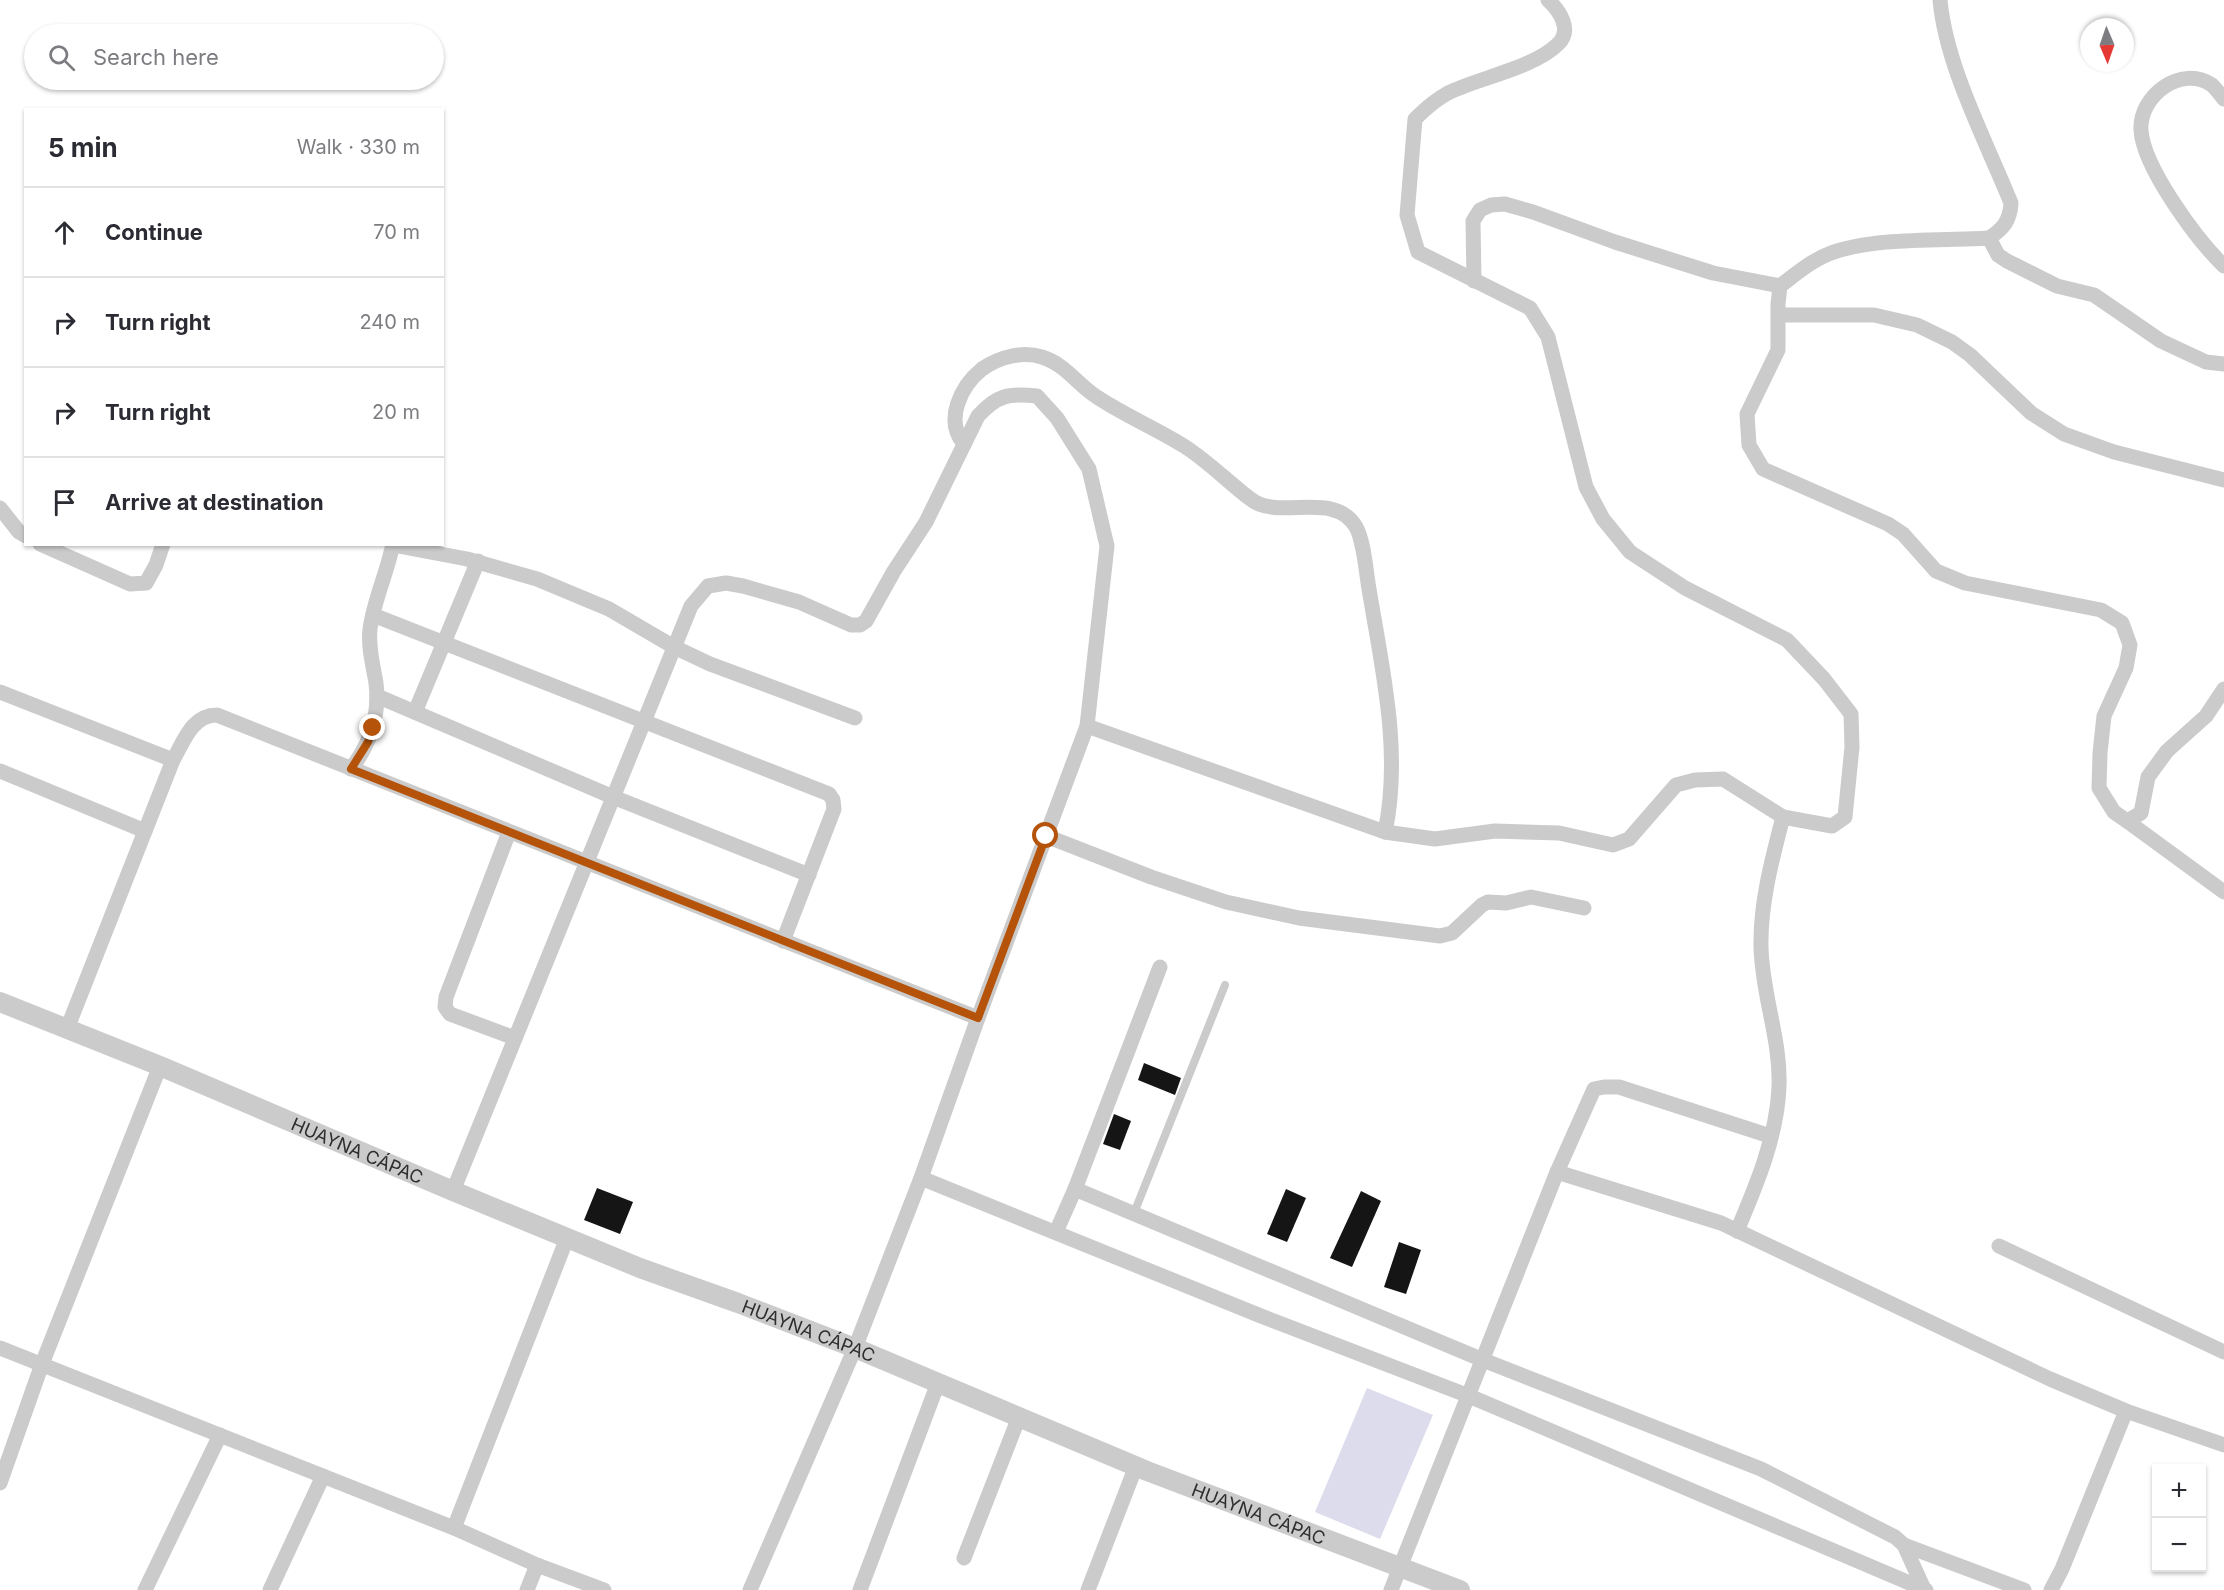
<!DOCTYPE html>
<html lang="en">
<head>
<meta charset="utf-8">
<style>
	body { margin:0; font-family:Inter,sans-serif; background:#f7f7f7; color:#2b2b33 }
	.controls { position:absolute; right:18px; bottom:18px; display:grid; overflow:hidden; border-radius:0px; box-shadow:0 2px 4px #0004 }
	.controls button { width:54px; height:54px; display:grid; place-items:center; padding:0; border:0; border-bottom:2px solid #e1e1e2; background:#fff; color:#2b2b33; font:30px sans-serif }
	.compass { position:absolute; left:2080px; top:18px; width:54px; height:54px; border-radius:50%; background:#fff; box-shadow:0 2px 4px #0004; rotate:178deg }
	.stop { position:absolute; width:18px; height:18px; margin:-14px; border:4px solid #b45309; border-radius:50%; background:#fff }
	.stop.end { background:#b45309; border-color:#fff; box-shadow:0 2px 6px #0008 }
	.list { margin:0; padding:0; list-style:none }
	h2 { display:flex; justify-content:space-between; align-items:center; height:78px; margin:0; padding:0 24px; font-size:26px }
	h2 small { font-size:20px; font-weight:400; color:#7c7c81 }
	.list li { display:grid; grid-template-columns:39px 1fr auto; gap:18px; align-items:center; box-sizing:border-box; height:90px; padding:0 24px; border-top:2px solid #e1e1e2 }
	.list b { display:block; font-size:22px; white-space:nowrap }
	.list em { font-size:20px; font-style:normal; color:#7c7c81 }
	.icon { flex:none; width:33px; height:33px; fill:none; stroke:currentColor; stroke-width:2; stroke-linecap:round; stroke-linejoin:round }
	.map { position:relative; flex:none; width:2224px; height:1590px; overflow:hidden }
	.search { position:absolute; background:#fff; box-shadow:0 2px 4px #0004; left:24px; top:24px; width:420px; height:66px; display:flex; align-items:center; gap:15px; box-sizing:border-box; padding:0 21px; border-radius:33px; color:#7c7c81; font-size:22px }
	.panel { position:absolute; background:#fff; box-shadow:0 2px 4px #0004; left:24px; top:108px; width:420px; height:438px; border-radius:0px }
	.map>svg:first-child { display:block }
	.garden { fill:#dddcec }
	.building { fill:#151515 }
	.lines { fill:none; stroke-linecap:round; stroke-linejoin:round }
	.service { stroke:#cbcbcb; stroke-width:8 }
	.minor { stroke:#cbcbcb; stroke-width:15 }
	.tertiary { stroke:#cbcbcb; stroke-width:20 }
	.route { stroke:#b45309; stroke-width:8 }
	.labels { text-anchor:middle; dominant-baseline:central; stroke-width:6; stroke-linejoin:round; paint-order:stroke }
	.street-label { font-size:18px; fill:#2e2e2e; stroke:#fff }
</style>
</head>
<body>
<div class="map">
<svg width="2224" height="1590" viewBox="0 0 2224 1590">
	<rect width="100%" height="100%" fill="#fff"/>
	<polygon class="garden" points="1367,1388 1433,1415 1380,1539 1315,1512"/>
	<g class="building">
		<polygon points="1144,1063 1181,1078 1175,1095 1138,1080"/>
		<polygon points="1114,1114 1131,1121 1120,1150 1103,1144"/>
		<polygon points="597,1188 633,1202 620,1234 584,1220"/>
		<polygon points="1286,1189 1306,1198 1287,1242 1267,1234"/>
		<polygon points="1361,1191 1381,1201 1352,1267 1330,1258"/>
		<polygon points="1399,1242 1421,1250 1406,1294 1384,1287"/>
	</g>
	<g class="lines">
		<polyline class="service" points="1134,1213 1225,985"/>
		<g class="minor">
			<path d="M1940 0C1946 66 1986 141 2011 203 2010 221 2003 229 1989 238 1942 241 1874 237 1831 253 1812 260 1796 274 1780 286L1778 304V350L1747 414 1749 445 1763 469 1888 524 1903 534 1936 571 1965 583 2101 610 2122 623 2130 645 2126 668 2104 716 2100 753 2099 788 2114 812 2127 821"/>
			<path d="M2224 99C2220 94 2216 89 2212 85 2181 64 2139 96 2141 130 2143 167 2197 240 2224 266"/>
			<polyline points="1989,238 1998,255 2007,261 2057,286 2094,295 2161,341 2206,362 2224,364"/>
			<polyline points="1474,281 1473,221 1480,210 1491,205 1505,204 1533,212 1615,242 1713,273 1780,286"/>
			<polyline points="1779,315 1874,315 1917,325 1952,342 1970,355 2031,413 2064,434 2114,452 2224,480"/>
			<path d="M964 444C944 420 961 386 982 369 999 357 1022 351 1042 357 1065 364 1078 385 1097 397 1124 415 1155 428 1184 446 1206 460 1224 478 1244 494 1248 497 1254 502 1259 504 1289 516 1336 493 1356 527 1364 541 1366 572 1369 589 1382 668 1402 752 1385 832"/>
			<polyline points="0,508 19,532 26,536"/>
			<polyline points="40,544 130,584 146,583 156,565 163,544"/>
			<polyline points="393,545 467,559 537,579 609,609 674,647 710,664 855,718"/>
			<polyline points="373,615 829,794 833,800 834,809 783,941"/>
			<polyline points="2224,689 2206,716 2167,751 2148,777 2141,813 2127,821 2224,892"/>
			<polyline points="0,692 173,760"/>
			<polyline points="377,696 613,797 809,875"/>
			<polyline points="415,712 478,561"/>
			<path d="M1087 726 1385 832 1435 839 1495 831 1559 833 1613 845 1629 839 1676 785 1695 780 1723 779 1783 817 1832 826 1845 817 1852 747 1851 714 1824 679 1787 640 1685 588 1630 552 1603 519 1586 487 1548 337 1530 308 1418 252 1407 215 1415 119C1425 109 1435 100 1448 93 1478 78 1534 68 1558 44 1573 30 1559 10 1548 0"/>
			<path d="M351 769C370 744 380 716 376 683 373 665 368 648 370 629 374 600 387 573 393 544"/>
			<polyline points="0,771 145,831"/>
			<polyline points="509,832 446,997 445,1007 450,1014 515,1038"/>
			<polyline points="1046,836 1151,877 1226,902 1299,918 1440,936 1452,933 1482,905 1488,902 1506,903 1531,897 1584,908"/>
			<path d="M67 1029 173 760C184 741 192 715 217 715L978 1018"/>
			<polyline points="1557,1172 1721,1223 2050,1379 2126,1411 2224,1445"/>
			<polyline points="921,1178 1261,1316 1469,1396 1926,1590"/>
			<polyline points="1075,1189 1483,1360 1761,1469 1895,1537 1904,1545 1924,1589"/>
			<path d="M453 1191 691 606 708 586 726 583 743 586 799 602 851 625H860L866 621 894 571 926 522 978 416C997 395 1009 393 1037 396L1057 418 1089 469 1107 546 1087 726 978 1018 921 1178 855 1348 750 1590"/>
			<path d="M1737 1231C1756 1186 1777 1137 1779 1087 1781 1040 1762 995 1761 947 1760 904 1772 859 1783 817"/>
			<polyline points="1056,1232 1075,1189 1160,967"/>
			<polyline points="1999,1246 2224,1352"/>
			<polyline points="0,1348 454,1528 537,1565 604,1590"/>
			<polyline points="0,1483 42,1364 160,1066"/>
			<polyline points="454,1528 567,1238"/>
			<polyline points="1904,1545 2024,1590"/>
			<polyline points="964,1558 1019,1417"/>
			<polyline points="145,1590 220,1435"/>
			<polyline points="270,1590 323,1476"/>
			<polyline points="527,1590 537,1565"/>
			<polyline points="860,1590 938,1383"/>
			<polyline points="1088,1590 1136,1466"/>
			<polyline points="1391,1590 1557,1172 1594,1089 1604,1087 1619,1087 1770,1136"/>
			<polyline points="2051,1590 2062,1569 2126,1411"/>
		</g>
		<path class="tertiary" id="s1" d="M0 1002 160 1066 453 1191 640 1268 738 1303 855 1348 1147 1471 1460 1590"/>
	</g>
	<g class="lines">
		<polyline class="route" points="373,728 368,742 351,769 978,1018 1046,836"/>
	</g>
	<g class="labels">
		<g class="street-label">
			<text stroke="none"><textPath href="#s1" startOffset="387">HUAYNA CÁPAC</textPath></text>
			<text stroke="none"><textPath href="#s1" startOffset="873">HUAYNA CÁPAC</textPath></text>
			<text stroke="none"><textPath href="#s1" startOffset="1359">HUAYNA CÁPAC</textPath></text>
		</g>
	</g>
</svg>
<div class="controls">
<button>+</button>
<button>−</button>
</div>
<svg class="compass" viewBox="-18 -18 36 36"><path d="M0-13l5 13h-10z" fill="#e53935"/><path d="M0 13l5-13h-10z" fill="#7c7c81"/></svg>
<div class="stop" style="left:1046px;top:836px"></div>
<div class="stop end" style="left:373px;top:728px"></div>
<div class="search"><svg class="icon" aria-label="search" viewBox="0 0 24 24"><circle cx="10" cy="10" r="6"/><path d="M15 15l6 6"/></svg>Search here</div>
<section class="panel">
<h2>5 min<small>Walk · 330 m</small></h2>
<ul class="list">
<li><svg class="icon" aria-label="ahead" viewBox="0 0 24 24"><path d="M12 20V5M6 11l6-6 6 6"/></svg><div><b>Continue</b></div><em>70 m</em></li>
<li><svg class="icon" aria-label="right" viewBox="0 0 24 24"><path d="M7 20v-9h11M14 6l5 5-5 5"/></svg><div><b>Turn right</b></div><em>240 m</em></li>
<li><svg class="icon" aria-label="right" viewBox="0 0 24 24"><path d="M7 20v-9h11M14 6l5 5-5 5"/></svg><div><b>Turn right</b></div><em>20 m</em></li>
<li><svg class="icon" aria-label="arrive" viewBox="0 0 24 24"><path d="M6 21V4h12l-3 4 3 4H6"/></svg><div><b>Arrive at destination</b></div></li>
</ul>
</section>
</div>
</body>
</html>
